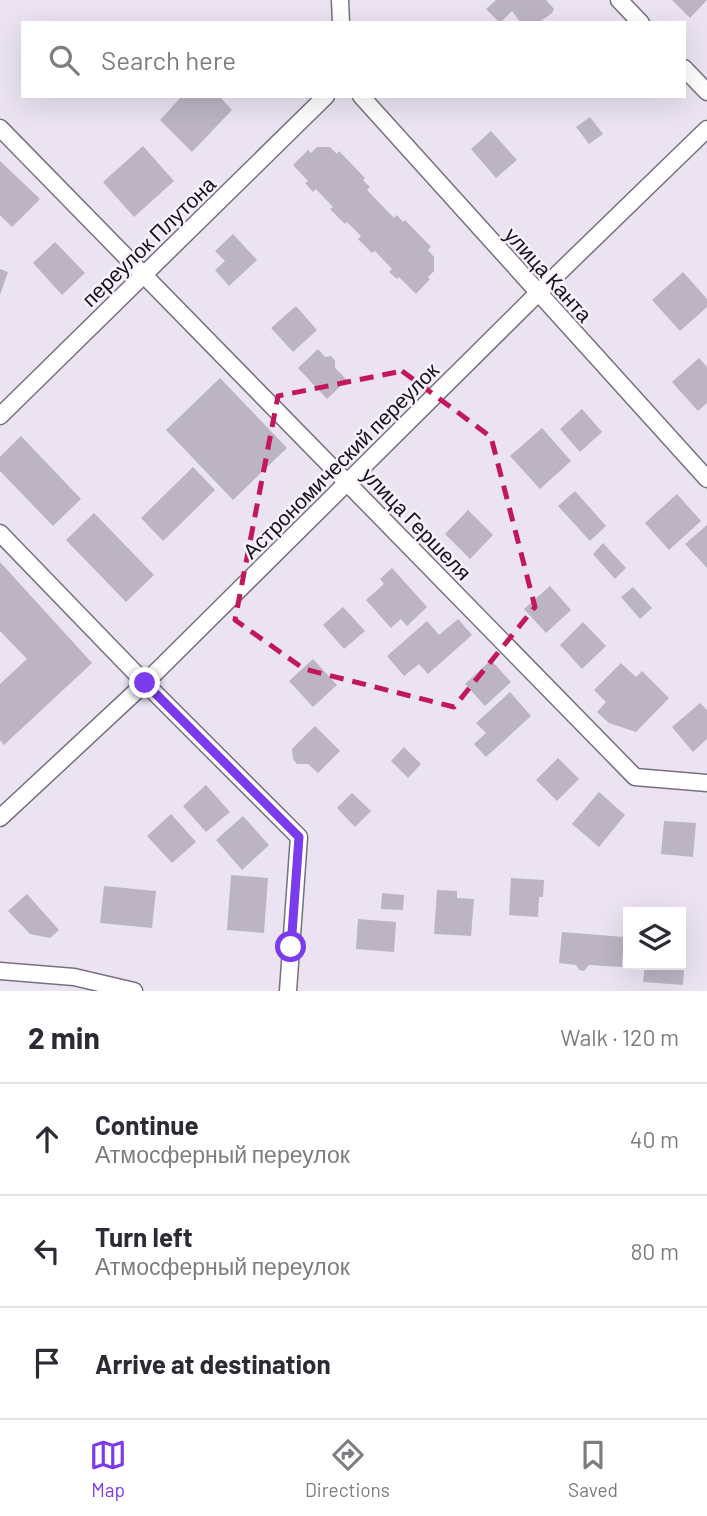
<!DOCTYPE html>
<html lang="en">
<head>
<meta charset="utf-8">
<style>
	body { margin:0; font-family:Barlow,sans-serif; background:#f2f2f3; color:#2b2b33 }
	.controls { position:absolute; right:21px; bottom:21px; display:grid; overflow:hidden; border-radius:0px; box-shadow:0 7px 28px #0002 }
	.controls button { width:63px; height:63px; display:grid; place-items:center; padding:0; border:0; border-bottom:2px solid #e1e1e2; background:#fff; color:#2b2b33; font:35px sans-serif }
	.stop { position:absolute; width:21px; height:21px; margin:-16px; border:5px solid #7c3aed; border-radius:50%; background:#fff }
	.stop.end { background:#7c3aed; border-color:#fff; box-shadow:0 2px 7px #0008 }
	.list { margin:0; padding:0; list-style:none }
	h2 { display:flex; justify-content:space-between; align-items:center; height:91px; margin:0; padding:0 28px; font-size:30px }
	h2 small { font-size:23px; font-weight:400; color:#7c7c81 }
	.list li { display:grid; grid-template-columns:46px 1fr auto; gap:21px; align-items:center; box-sizing:border-box; height:112px; padding:0 28px; border-top:2px solid #e1e1e2 }
	.list b { display:block; font-size:26px; white-space:nowrap }
	.list p { margin:0; font-size:23px; white-space:nowrap; color:#7c7c81 }
	.list em { font-size:23px; font-style:normal; color:#7c7c81 }
	.icon { flex:none; width:38px; height:38px; fill:none; stroke:currentColor; stroke-width:2; stroke-linecap:round; stroke-linejoin:round }
	.map { position:relative; flex:none; width:707px; height:991px; overflow:hidden }
	.search { position:absolute; background:#fff; box-shadow:0 7px 28px #0002; left:21px; right:21px; top:21px; height:77px; display:flex; align-items:center; gap:18px; box-sizing:border-box; padding:0 24px; border-radius:0px; color:#7c7c81; font-size:26px }
	.sheet { height:427px; background:#fff }
	nav { display:flex; justify-content:space-around; align-items:center; box-sizing:border-box; height:98px; border-top:2px solid #e1e1e2; background:#fff; font-size:19px; color:#7c7c81 }
	nav a { display:grid; justify-items:center; gap:4px }
	nav .on { color:#7c3aed }
	.map>svg:first-child { display:block }
	.building { fill:#bcb4c3 }
	.lines { fill:none; stroke-linecap:round; stroke-linejoin:round }
	.street-casing { stroke:#77707d; stroke-width:19 }
	.street { stroke:#fff; stroke-width:16 }
	.route { stroke:#7c3aed; stroke-width:9 }
	.marked { fill:none; stroke:#c2185b; stroke-width:5; stroke-dasharray:14 9; stroke-linejoin:round }
	.labels { text-anchor:middle; dominant-baseline:central; stroke-width:5; stroke-linejoin:round; paint-order:stroke }
	.street-label { font-size:21px; fill:#151217; stroke:#f7f1fd }
</style>
</head>
<body>
<div class="map">
<svg width="707" height="991" viewBox="0 0 707 991">
	<rect width="100%" height="100%" fill="#ebe3f2"/>
	<g class="building">
		<polygon points="496,0 546,0 554,9 552,13 538,23 521,23 512,11 500,23 486,9"/>
		<polygon points="672,0 707,0 690,18"/>
		<polygon points="182,96 219,96 232,110 192,152 160,120"/>
		<polygon points="590,117 603,134 589,144 576,127"/>
		<polygon points="491,131 517,160 496,178 471,149"/>
		<polygon points="143,146 174,181 134,217 103,182"/>
		<polygon points="317,147 330,147 337,154 339,151 365,178 363,180 370,187 367,190 394,218 397,215 403,222 405,220 431,247 428,250 434,257 434,271 428,277 430,279 416,294 399,277 397,279 389,272 392,269 375,251 372,253 358,239 361,236 347,222 345,224 330,209 333,207 316,189 313,192 305,183 308,181 293,165 308,150 311,153"/>
		<polygon points="0,161 40,199 12,227 0,215"/>
		<polygon points="233,234 257,260 229,286 215,270 225,261 215,251"/>
		<polygon points="55,242 85,273 62,295 33,263"/>
		<polygon points="0,269 8,272 0,295"/>
		<polygon points="683,272 707,299 707,307 680,331 652,300"/>
		<polygon points="296,306 317,330 293,352 271,328"/>
		<polygon points="318,349 325,357 331,356 335,361 335,368 347,380 327,399 298,368"/>
		<polygon points="699,358 707,367 707,403 698,411 672,382"/>
		<polygon points="220,378 287,448 233,500 166,430"/>
		<polygon points="582,409 602,432 580,452 560,429"/>
		<polygon points="542,428 571,461 540,489 510,456"/>
		<polygon points="21,436 81,499 53,526 0,471 0,457"/>
		<polygon points="193,467 215,490 163,541 141,518"/>
		<polygon points="575,491 606,526 590,541 558,506"/>
		<polygon points="677,494 701,521 669,550 645,523"/>
		<polygon points="468,510 493,535 470,559 445,534"/>
		<polygon points="94,513 154,575 126,602 66,540"/>
		<polygon points="707,525 707,568 685,544"/>
		<polygon points="603,543 626,568 615,579 593,554"/>
		<polygon points="0,562 92,663 4,745 0,740 0,684 27,659 0,631"/>
		<polygon points="392,568 427,607 407,626 401,619 391,628 366,600 384,584 380,579"/>
		<polygon points="550,586 571,610 546,633 524,609"/>
		<polygon points="633,587 652,608 640,619 621,597"/>
		<polygon points="343,607 365,631 344,649 323,625"/>
		<polygon points="458,619 472,635 428,674 419,664 404,676 387,656 427,621 439,635"/>
		<polygon points="583,622 606,646 582,669 560,645"/>
		<polygon points="313,659 337,685 313,707 289,681"/>
		<polygon points="491,660 511,682 485,706 465,684"/>
		<polygon points="621,663 636,677 642,671 669,698 636,732 609,723 597,712 606,702 594,690"/>
		<polygon points="510,692 531,716 486,757 474,744 486,733 476,723"/>
		<polygon points="700,703 707,710 707,739 693,752 672,727"/>
		<polygon points="315,726 340,751 318,773 308,764 297,764 293,759 292,749"/>
		<polygon points="404,747 421,764 408,778 391,761"/>
		<polygon points="558,758 579,779 557,801 536,780"/>
		<polygon points="206,785 230,812 206,832 183,806"/>
		<polygon points="599,792 625,815 599,847 572,824"/>
		<polygon points="352,793 371,811 355,827 337,808"/>
		<polygon points="171,814 196,842 172,863 147,836"/>
		<polygon points="243,816 269,845 242,870 216,840"/>
		<polygon points="664,821 696,823 693,857 661,854"/>
		<polygon points="231,875 268,878 264,933 227,930"/>
		<polygon points="511,878 544,880 543,897 539,897 538,917 509,915"/>
		<polygon points="104,886 156,891 152,928 100,923"/>
		<polygon points="437,890 457,891 457,898 474,899 471,936 434,934"/>
		<polygon points="382,893 404,895 403,910 381,909"/>
		<polygon points="27,894 59,930 50,938 30,934 8,911"/>
		<polygon points="358,919 396,922 394,952 356,949"/>
		<polygon points="562,932 624,937 622,967 589,965 584,971 579,970 576,965 559,963"/>
		<polygon points="681,942 686,942 683,985 643,982 645,965 681,965"/>
	</g>
	<g class="lines">
		<defs>
			<g id="street">
				<polyline points="340,0 341,23"/>
				<polyline points="619,0 641,23"/>
				<polyline points="684,68 707,92"/>
				<polyline points="361,96 707,479"/>
				<polyline points="0,128 635,777 707,783"/>
				<polyline points="0,416 326,96"/>
				<polyline points="0,533 145,683 299,837 288,991"/>
				<polyline points="0,818 145,683 538,293 707,129"/>
				<polyline points="0,971 74,977 134,991"/>
			</g>
		</defs>
		<use href="#street" class="street-casing"/>
		<use href="#street" class="street"/>
	</g>
	<g class="lines">
		<polyline class="route" points="145,683 299,837 291,947"/>
	</g>
	<path class="marked" d="M402 371 491 437 535 607 454 707 304 669 235 620 278 396Z"/>
	<g class="labels">
		<g class="street-label">
			<text transform="translate(148 241) rotate(-44)">переулок Плутона</text>
			<text transform="translate(549 274) rotate(48)">улица Канта</text>
			<text transform="translate(340 460) rotate(-45)">Астрономический переулок</text>
			<text transform="translate(417 523) rotate(46)">улица Гершеля</text>
		</g>
	</g>
</svg>
<div class="controls">
<button><svg class="icon" aria-label="layers" viewBox="0 0 24 24"><path d="M12 4l9 5-9 5-9-5zM3 14l9 5 9-5"/></svg></button>
</div>
<div class="stop" style="left:291px;top:947px"></div>
<div class="stop end" style="left:145px;top:683px"></div>
<div class="search"><svg class="icon" aria-label="search" viewBox="0 0 24 24"><circle cx="10" cy="10" r="6"/><path d="M15 15l6 6"/></svg>Search here</div>
</div>
<section class="sheet">
<h2>2 min<small>Walk · 120 m</small></h2>
<ul class="list">
<li><svg class="icon" aria-label="ahead" viewBox="0 0 24 24"><path d="M12 20V5M6 11l6-6 6 6"/></svg><div><b>Continue</b><p>Атмосферный переулок</p></div><em>40 m</em></li>
<li><svg class="icon" aria-label="left" viewBox="0 0 24 24"><path d="M17 20v-9H6M10 6l-5 5 5 5"/></svg><div><b>Turn left</b><p>Атмосферный переулок</p></div><em>80 m</em></li>
<li><svg class="icon" aria-label="arrive" viewBox="0 0 24 24"><path d="M6 21V4h12l-3 4 3 4H6"/></svg><div><b>Arrive at destination</b></div></li>
</ul>
</section>
<nav>
<a class="on"><svg class="icon" aria-label="map" viewBox="0 0 24 24"><path d="M3 6l6-2 6 2 6-2v14l-6 2-6-2-6 2zM9 4v14M15 6v14"/></svg>Map</a>
<a><svg class="icon" aria-label="directions" viewBox="0 0 24 24"><path d="M12 3l9 9-9 9-9-9zM9 14v-3h6M13 9l2 2-2 2"/></svg>Directions</a>
<a><svg class="icon" aria-label="saved" viewBox="0 0 24 24"><path d="M7 4h10v16l-5-4-5 4z"/></svg>Saved</a>
</nav>
</body>
</html>
